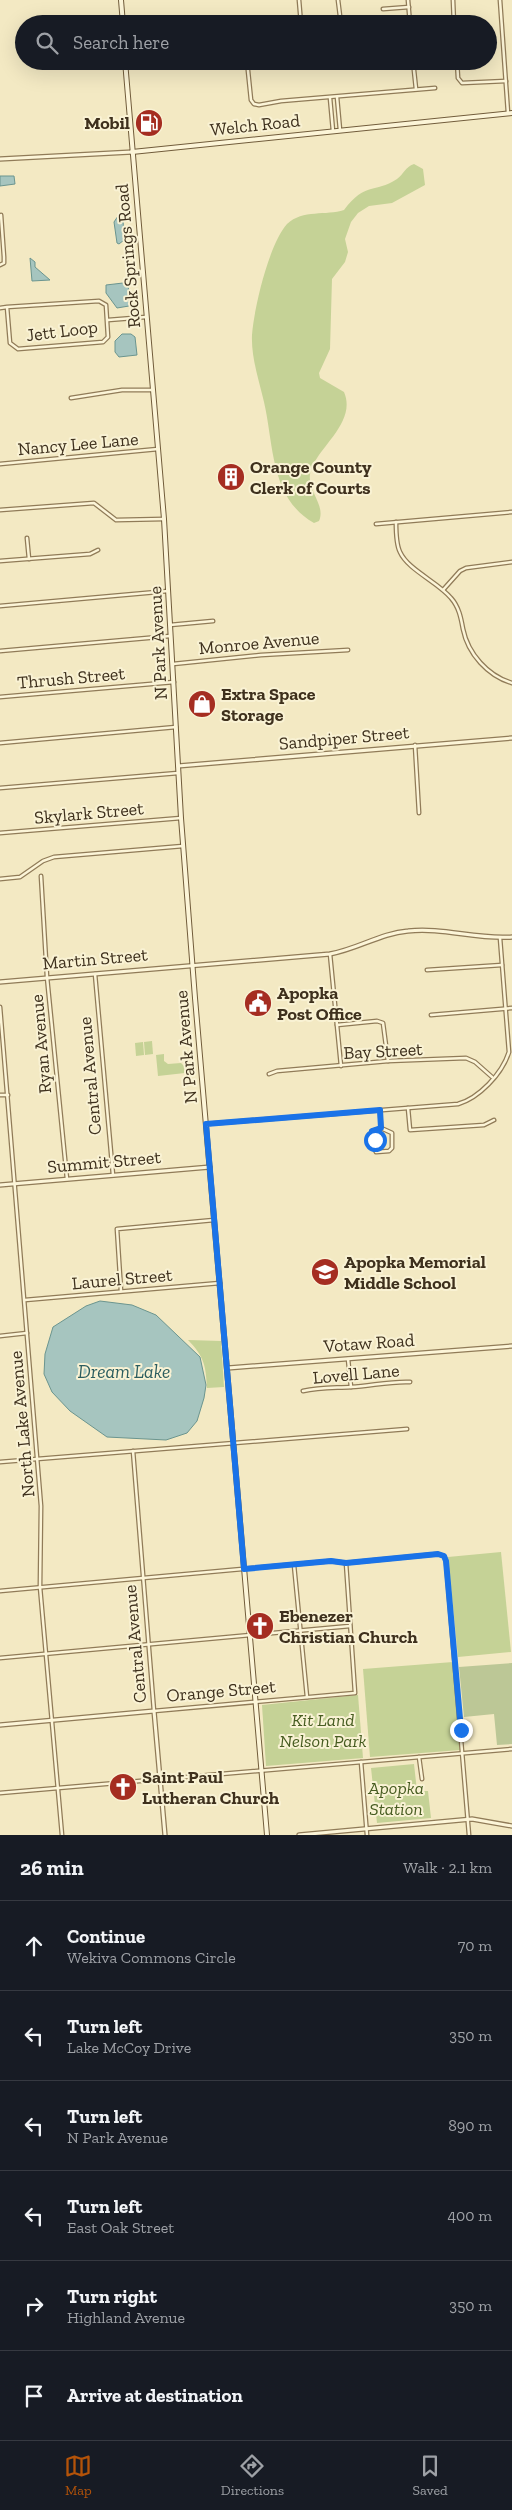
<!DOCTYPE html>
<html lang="en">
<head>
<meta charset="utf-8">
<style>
	body { margin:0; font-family:"Zilla Slab",serif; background:#242831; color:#f1f3f6 }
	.stop { position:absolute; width:15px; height:15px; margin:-11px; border:4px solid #1a73e8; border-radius:50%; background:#fff }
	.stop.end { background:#1a73e8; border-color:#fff; box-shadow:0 1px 5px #0008 }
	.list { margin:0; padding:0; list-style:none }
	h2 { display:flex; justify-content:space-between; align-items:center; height:65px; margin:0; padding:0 20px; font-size:21px }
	h2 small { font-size:16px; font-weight:400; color:#9ea1a6 }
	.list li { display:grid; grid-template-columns:32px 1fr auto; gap:15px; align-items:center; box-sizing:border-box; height:90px; padding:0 20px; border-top:1px solid #363941 }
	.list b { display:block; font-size:19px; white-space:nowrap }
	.list p { margin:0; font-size:16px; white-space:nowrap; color:#9ea1a6 }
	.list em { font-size:16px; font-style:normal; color:#9ea1a6 }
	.icon { flex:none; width:28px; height:28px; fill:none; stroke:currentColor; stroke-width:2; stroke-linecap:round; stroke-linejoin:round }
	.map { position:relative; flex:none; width:512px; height:1835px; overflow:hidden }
	.search { position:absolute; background:#171b24; box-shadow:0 5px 20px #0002; left:15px; right:15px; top:15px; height:55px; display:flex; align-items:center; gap:12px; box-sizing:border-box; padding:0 18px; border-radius:28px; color:#9ea1a6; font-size:19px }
	.sheet { height:605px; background:#171b24 }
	nav { display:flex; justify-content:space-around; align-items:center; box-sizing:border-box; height:70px; border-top:1px solid #363941; background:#171b24; font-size:14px; color:#9ea1a6 }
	nav a { display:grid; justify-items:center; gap:2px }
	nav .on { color:#b45309 }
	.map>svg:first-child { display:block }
	.green { fill:#c5d296 }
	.cemetery { fill:#bcc796 }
	.water { fill:#a6c5bf; stroke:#6b958f }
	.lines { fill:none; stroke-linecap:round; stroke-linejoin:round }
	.minor-casing { stroke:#907b58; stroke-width:5 }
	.tertiary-casing { stroke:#907b58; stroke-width:5.5 }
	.secondary-casing { stroke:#715c3b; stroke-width:6 }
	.minor { stroke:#fcf5d8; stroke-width:2.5 }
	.tertiary { stroke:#fcf5d8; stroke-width:3 }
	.secondary { stroke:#fcf5d8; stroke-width:4 }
	.route { stroke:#1a73e8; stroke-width:6 }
	.labels { text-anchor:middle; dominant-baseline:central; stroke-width:4; stroke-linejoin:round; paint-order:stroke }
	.poi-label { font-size:18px; font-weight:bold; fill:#3e301d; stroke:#f9f2d4; text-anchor:start }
	.street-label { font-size:18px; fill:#3e301d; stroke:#f9f2d4 }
	.park-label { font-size:18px; font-style:italic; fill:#485d22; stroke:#f9f2d4 }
	.water-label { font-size:19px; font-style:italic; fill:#2b5d5f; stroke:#f9f2d4 }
</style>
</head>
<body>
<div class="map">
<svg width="512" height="1835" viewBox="0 0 512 1835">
	<rect width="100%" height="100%" fill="#f3e9c3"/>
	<g class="green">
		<path d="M414 164 423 169 425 185 392 203 369 206 358 213 351 222 345 239 348 252 345 262 332 279 330 349 319 373 320 378 344 392C356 420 324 443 313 465 301 488 327 502 319 521L314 523C270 498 274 445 264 402 259 381 251 357 252 335 254 308 269 244 287 224 303 209 326 216 344 210 366 181 374 194 397 179 404 174 405 167 414 164Z"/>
		<polygon points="152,1041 153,1054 145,1055 144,1042"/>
		<polygon points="143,1042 144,1055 136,1056 135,1043"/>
		<polygon points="164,1054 164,1061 168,1064 181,1063 184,1066 185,1073 158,1076 156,1055"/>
		<path d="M188 1340 221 1341 224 1387 207 1388C206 1366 204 1356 188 1340Z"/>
		<polygon points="501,1552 511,1652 458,1657 448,1557"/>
		<polygon points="453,1662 460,1750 370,1757 363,1669"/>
		<polygon points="358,1695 363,1758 266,1766 262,1705"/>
		<polygon points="414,1764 417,1791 428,1791 431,1818 377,1823 371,1768"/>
	</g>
	<polygon class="cemetery" points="512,1663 512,1744 497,1745 494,1714 464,1717 459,1667"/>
	<g class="water">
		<polygon points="0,176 14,176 15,184 0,186"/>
		<polygon points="118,216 123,219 124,240 119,244 117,243 114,222"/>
		<polygon points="30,258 35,262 35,267 50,280 32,281"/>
		<polygon points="123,283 127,284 132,300 129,306 117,308 106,293 106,285"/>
		<polygon points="122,334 131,334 135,337 137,355 119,357 115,352 115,341"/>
		<polygon points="100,1301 132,1305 156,1315 200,1357 206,1385 204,1398 197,1421 187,1433 166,1440 107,1437 70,1411 52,1392 44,1374 45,1354 53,1327 86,1306"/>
	</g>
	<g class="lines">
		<defs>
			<g id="minor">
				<polyline points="299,0 301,24"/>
				<polyline points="338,0 341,24"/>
				<polyline points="408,0 410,24"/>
				<polyline points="453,0 454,24"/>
				<polyline points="500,0 508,113"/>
				<polyline points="383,9 409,7"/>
				<polyline points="295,24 301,23"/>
				<polyline points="247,61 251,100 254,104 259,105 281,101 435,88"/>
				<polyline points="413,61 416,89"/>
				<polyline points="457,61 458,78 462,83 506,81"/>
				<polyline points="248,67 298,61"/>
				<polyline points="337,97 340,130"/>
				<polyline points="330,98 333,131"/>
				<polyline points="0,265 4,263 4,257 1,215"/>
				<polyline points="0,308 7,307 99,301 106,305 108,337 103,342 18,349 10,343 7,307"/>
				<polyline points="108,320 146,317"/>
				<polyline points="71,398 122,390 153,390"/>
				<polyline points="0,464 158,449"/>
				<polyline points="0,510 94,503 116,520 164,519"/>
				<path d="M396 522C396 532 396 544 400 552 408 570 438 582 451 598 459 607 461 618 463 629 468 654 488 676 512 683"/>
				<polyline points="376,524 512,512"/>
				<polyline points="27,538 29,559"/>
				<polyline points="0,561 90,554 98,550"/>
				<polyline points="443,590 460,571 466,568 512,562"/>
				<polyline points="0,606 168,591"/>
				<polyline points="170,625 213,621"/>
				<polyline points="0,651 170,636"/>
				<polyline points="173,664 261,655 348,650"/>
				<polyline points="0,697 174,682"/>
				<polyline points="0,743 176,727"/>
				<polyline points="415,745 419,813"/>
				<polyline points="0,788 178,773"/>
				<polyline points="0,833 181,818"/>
				<polyline points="41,876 47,977 67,1179"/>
				<polyline points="0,879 20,877 43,861 54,857 183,846"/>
				<polyline points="330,954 341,1066"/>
				<polyline points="427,970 502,965"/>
				<polyline points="95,974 113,1175"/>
				<polyline points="0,1007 41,1506 40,1587 62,1835"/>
				<polyline points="431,1015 512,1008"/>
				<polyline points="337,1025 377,1021 383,1023 388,1061"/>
				<polyline points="269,1074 277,1071 388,1061 466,1058 475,1062 492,1077"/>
				<polyline points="0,1095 8,1095"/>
				<polyline points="408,1108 410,1130 484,1125 494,1120"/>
				<polyline points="380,1110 381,1128"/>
				<path d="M206 1124 458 1104C479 1098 502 1074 509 1052L500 938"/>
				<polygon points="381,1128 392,1133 392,1148 389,1151 376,1152 374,1147 375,1139 372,1131"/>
				<polyline points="121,1291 117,1229 214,1220"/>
				<polyline points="25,1300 220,1283"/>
				<polyline points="0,1336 27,1333"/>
				<polyline points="348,1359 351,1387"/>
				<path d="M303 1391C320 1387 334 1388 351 1387 371 1386 390 1381 410 1382"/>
				<polyline points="133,1451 154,1711 355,1693 346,1563"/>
				<polyline points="0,1462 407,1429"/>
				<polyline points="294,1565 307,1697"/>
				<polyline points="0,1591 331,1561 346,1563 438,1554 444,1556 446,1561 469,1835"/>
				<polyline points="0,1658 350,1626"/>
				<polyline points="419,1757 422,1779"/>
				<polyline points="361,1762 367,1835"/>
				<polyline points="0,1793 512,1749"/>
			</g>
			<g id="tertiary">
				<polyline points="0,159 132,152"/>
				<polyline points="178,766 512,738"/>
				<path d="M0 982 330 954C358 949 381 933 408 931 443 927 477 940 512 937"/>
				<polyline points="0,1185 210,1167"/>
				<polyline points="228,1368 512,1346"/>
				<polyline points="0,1725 154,1711 165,1835"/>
				<polyline points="299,1835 472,1819 512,1826"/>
			</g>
			<g id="secondary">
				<polyline points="121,0 123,24"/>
				<polyline points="125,61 164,519 181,818 195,998 267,1835"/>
				<polyline points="132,152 512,113"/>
			</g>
		</defs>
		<use href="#minor" class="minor-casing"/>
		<use href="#tertiary" class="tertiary-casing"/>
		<use href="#secondary" class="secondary-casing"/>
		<use href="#minor" class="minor"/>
		<use href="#tertiary" class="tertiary"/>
		<use href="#secondary" class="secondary"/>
	</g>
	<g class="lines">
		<polyline class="route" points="375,1140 372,1131 381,1128 380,1110 206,1124 244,1569 331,1561 346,1563 438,1554 444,1556 446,1561 461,1730"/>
	</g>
	<defs>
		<symbol id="fuel-disc" viewBox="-11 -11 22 22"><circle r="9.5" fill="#a52d21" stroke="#f9f2d4"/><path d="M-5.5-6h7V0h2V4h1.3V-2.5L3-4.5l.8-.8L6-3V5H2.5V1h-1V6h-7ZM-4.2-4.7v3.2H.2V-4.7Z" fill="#fff"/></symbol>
		<symbol id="building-disc" viewBox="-11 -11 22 22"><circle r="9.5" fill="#a52d21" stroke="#f9f2d4"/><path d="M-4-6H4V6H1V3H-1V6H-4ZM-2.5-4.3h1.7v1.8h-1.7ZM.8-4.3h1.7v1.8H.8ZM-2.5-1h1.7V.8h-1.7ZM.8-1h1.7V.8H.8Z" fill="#fff"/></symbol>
		<symbol id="shop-disc" viewBox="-11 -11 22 22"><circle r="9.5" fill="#a52d21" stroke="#f9f2d4"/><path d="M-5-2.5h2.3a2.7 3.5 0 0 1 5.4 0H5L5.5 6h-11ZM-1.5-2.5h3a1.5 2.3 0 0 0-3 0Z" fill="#fff"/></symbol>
		<symbol id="civic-disc" viewBox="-11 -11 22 22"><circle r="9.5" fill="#a52d21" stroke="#f9f2d4"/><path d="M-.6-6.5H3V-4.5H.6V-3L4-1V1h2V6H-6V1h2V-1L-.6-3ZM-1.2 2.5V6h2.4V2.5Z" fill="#fff"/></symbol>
		<symbol id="school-disc" viewBox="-11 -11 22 22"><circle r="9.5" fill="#a52d21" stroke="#f9f2d4"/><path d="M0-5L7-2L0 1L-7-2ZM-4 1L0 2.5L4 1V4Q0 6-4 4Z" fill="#fff"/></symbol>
		<symbol id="church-disc" viewBox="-11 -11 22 22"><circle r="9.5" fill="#a52d21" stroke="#f9f2d4"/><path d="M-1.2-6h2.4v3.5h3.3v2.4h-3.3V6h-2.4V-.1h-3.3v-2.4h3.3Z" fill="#fff"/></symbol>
	</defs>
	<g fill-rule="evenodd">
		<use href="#fuel-disc" x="133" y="107" width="32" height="32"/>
		<use href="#building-disc" x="215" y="461" width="32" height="32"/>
		<use href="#shop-disc" x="186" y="688" width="32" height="32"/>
		<use href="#civic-disc" x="242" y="987" width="32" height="32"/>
		<use href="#school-disc" x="309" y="1256" width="32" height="32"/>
		<use href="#church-disc" x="244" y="1610" width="32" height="32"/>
		<use href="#church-disc" x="107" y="1771" width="32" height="32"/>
	</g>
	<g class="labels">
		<g class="poi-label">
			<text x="130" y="123" text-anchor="end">Mobil</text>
			<text x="250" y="467">Orange County<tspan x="250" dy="21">Clerk of Courts</tspan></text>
			<text x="221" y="694">Extra Space<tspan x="221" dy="21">Storage</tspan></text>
			<text x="277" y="993">Apopka<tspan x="277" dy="21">Post Office</tspan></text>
			<text x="344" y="1262">Apopka Memorial<tspan x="344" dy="21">Middle School</tspan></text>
			<text x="279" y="1616">Ebenezer<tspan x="279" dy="21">Christian Church</tspan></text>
			<text x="142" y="1777">Saint Paul<tspan x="142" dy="21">Lutheran Church</tspan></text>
		</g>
		<g class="street-label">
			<text transform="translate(255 125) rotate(-6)">Welch Road</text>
			<text transform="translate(128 256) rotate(-95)">Rock Springs Road</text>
			<text transform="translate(62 331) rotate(-7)">Jett Loop</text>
			<text transform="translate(78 444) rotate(-5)">Nancy Lee Lane</text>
			<text transform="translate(158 643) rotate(-93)">N Park Avenue</text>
			<text transform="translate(259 643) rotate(-5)">Monroe Avenue</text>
			<text transform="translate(71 678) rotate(-5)">Thrush Street</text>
			<text transform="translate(344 738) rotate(-5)">Sandpiper Street</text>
			<text transform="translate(89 813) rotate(-5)">Skylark Street</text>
			<text transform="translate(95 959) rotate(-5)">Martin Street</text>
			<text transform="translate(41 1044) rotate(-95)">Ryan Avenue</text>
			<text transform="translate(186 1047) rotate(-95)">N Park Avenue</text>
			<text transform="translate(383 1051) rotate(-3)">Bay Street</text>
			<text transform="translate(90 1076) rotate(-95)">Central Avenue</text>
			<text transform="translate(104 1162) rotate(-5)">Summit Street</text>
			<text transform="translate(122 1279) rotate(-5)">Laurel Street</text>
			<text transform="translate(369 1343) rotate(-4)">Votaw Road</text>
			<text transform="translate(356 1374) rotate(-5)">Lovell Lane</text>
			<text transform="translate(22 1424) rotate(-95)">North Lake Avenue</text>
			<text transform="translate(135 1644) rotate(-95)">Central Avenue</text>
			<text transform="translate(221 1691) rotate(-5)">Orange Street</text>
		</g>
		<g class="park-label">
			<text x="323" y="1720">Kit Land<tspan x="323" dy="21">Nelson Park</tspan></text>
			<text x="396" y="1788">Apopka<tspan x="396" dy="21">Station</tspan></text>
		</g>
		<g class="water-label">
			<text x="124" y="1371">Dream Lake</text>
		</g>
	</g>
</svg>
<div class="stop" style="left:375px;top:1140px"></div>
<div class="stop end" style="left:461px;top:1730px"></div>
<div class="search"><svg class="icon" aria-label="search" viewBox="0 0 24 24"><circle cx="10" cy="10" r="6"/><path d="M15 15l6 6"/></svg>Search here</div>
</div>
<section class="sheet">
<h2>26 min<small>Walk · 2.1 km</small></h2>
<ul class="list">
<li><svg class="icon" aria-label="ahead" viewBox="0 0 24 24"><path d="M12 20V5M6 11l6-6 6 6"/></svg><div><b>Continue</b><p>Wekiva Commons Circle</p></div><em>70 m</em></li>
<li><svg class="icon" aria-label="left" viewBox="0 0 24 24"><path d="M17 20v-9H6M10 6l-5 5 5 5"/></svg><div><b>Turn left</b><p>Lake McCoy Drive</p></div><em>350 m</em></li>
<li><svg class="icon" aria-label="left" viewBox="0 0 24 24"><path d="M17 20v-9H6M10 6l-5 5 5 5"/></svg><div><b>Turn left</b><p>N Park Avenue</p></div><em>890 m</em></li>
<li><svg class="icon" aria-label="left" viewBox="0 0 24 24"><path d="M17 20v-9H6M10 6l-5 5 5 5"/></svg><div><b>Turn left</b><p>East Oak Street</p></div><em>400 m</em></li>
<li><svg class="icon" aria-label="right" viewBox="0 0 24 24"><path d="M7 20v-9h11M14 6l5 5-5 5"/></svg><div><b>Turn right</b><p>Highland Avenue</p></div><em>350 m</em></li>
<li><svg class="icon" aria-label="arrive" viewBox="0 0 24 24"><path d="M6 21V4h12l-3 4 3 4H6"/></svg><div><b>Arrive at destination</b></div></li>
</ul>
</section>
<nav>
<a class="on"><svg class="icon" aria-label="map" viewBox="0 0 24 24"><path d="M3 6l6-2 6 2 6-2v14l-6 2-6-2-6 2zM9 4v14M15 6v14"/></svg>Map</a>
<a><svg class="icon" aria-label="directions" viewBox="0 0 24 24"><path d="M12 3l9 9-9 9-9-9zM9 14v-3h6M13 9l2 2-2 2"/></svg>Directions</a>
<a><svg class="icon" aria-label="saved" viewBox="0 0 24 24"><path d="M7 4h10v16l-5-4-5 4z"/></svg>Saved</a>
</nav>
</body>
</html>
